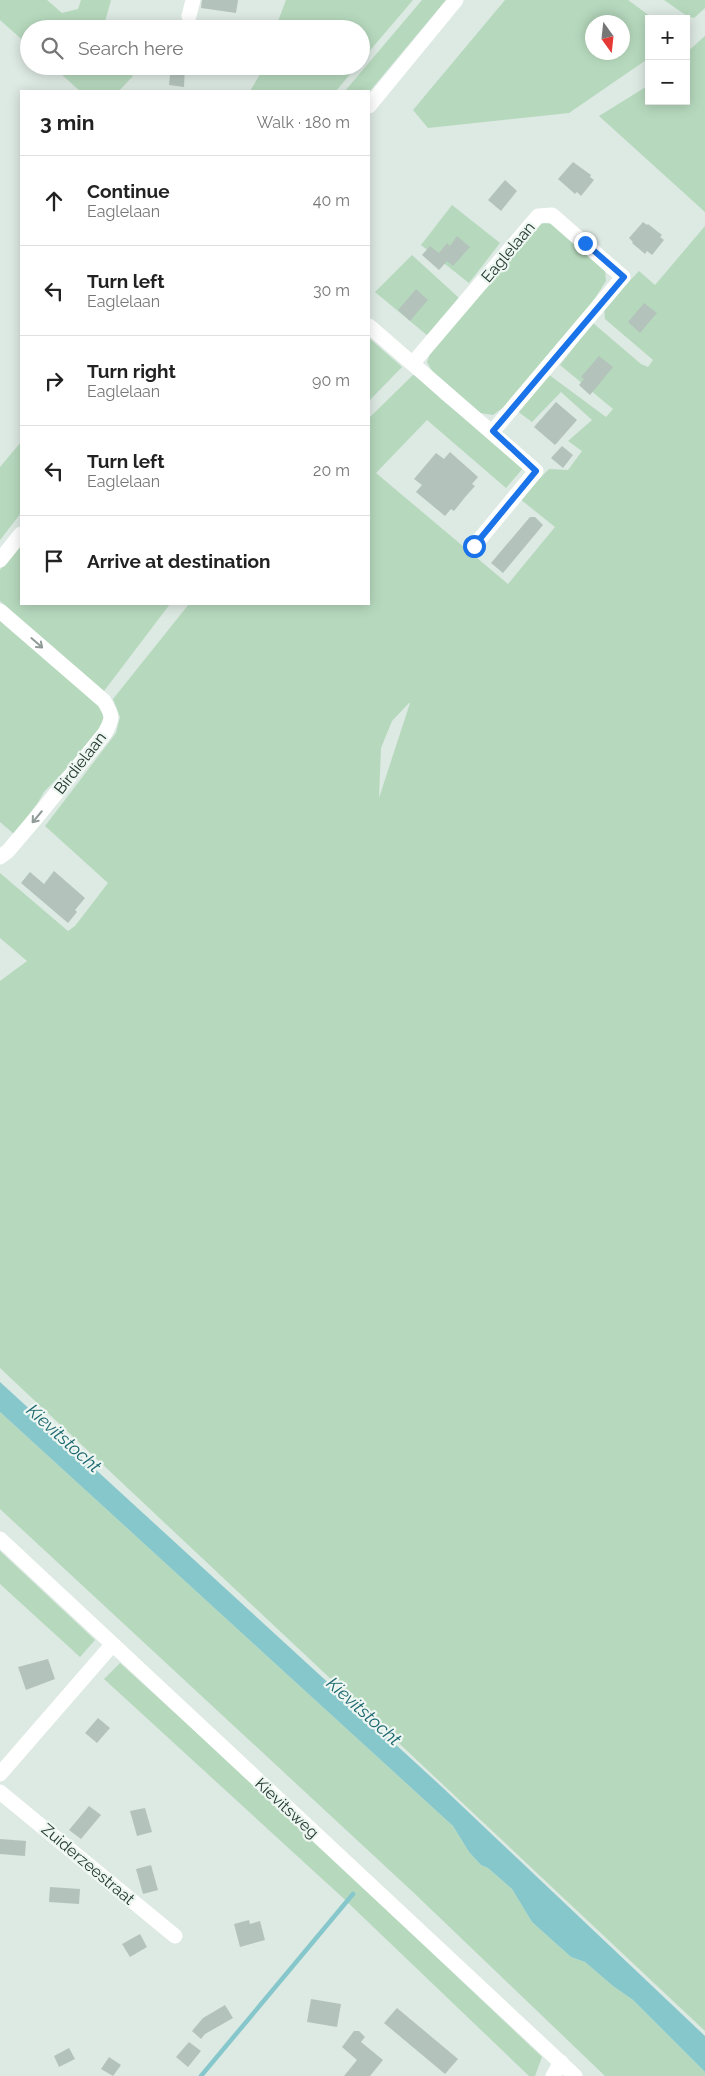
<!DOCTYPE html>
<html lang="en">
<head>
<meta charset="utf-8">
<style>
	body { margin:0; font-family:Raleway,sans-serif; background:#f6f6f6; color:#222 }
	.controls { position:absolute; right:15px; top:15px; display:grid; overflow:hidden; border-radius:0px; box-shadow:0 2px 12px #0003 }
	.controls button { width:45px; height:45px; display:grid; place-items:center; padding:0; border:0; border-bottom:1px solid #e0e0e0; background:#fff; color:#222; font:25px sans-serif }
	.compass { position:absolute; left:585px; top:15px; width:45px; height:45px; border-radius:50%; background:#fff; box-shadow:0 2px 12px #0003; rotate:165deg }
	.stop { position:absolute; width:15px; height:15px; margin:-11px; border:4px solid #1a73e8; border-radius:50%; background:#fff }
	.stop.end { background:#1a73e8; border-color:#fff; box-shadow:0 1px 5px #0008 }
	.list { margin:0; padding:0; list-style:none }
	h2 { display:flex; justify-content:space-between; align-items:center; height:65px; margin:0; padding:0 20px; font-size:21px }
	h2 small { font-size:16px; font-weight:400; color:#767676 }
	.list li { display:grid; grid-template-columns:32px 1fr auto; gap:15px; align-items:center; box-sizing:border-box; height:90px; padding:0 20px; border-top:1px solid #e0e0e0 }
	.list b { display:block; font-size:19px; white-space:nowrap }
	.list p { margin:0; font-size:16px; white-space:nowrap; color:#767676 }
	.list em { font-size:16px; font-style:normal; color:#767676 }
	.icon { flex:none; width:28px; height:28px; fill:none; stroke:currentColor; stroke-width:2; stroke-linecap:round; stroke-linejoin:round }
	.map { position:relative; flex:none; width:705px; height:2076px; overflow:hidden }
	.search { position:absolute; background:#fff; box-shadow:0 2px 12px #0003; left:20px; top:20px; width:350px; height:55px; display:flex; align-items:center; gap:12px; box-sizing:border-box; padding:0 18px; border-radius:28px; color:#767676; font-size:19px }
	.panel { position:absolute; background:#fff; box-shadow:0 2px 12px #0003; left:20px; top:90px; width:350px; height:515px; border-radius:0px }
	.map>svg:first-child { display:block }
	.green { fill:#b6d9bd; fill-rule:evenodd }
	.water { fill:#86c7cc }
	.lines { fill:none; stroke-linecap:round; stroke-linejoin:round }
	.stream { stroke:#86c7cc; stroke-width:4.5 }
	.building { fill:#b3c3bb }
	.minor { stroke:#fff; stroke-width:15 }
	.oneway { stroke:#909b97 }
	.route { stroke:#1a73e8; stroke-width:6 }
	.labels { text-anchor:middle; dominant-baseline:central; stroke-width:4.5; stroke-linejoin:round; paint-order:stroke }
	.street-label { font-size:16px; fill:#20372f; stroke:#edf6f1 }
	.water-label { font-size:18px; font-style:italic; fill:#1d6870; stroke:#edf6f1 }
</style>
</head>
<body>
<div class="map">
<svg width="705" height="2076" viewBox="0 0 705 2076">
	<rect width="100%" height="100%" fill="#dde9e3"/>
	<g class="green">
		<polygon points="0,0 47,0 62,13 78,9 81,0 111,0 103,29 29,29 29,46 0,20"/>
		<polygon points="286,0 413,0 361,61 361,29 275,29"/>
		<polygon points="422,0 446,0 369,92 345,91"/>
		<path d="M505 0H628L654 19H649V58L569 113 428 128 413 110ZM622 22V52H592V22Z"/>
		<polygon points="664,0 705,0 705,8 694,18 687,16"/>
		<polygon points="705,36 705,212 599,116 649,85 649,101 686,101 686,53"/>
		<polygon points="52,66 120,66 133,76 119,91 80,91"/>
		<polygon points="262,66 357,66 336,91 250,91 259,76"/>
		<polygon points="452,205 500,243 469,283 421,245"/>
		<polygon points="543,223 553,224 605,270 606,281 591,304 505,406 493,415 480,413 432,371 427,362 431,351 536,227"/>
		<path d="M705 226V2031L0 1368V981L27 961 0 938V873L68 931 75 926 108 883 45 826 116 733 120 717 113 699 189 604H369V418L414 374 442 400 524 467 506 488 427 420 376 473 508 584 555 527 520 499 549 469 568 470 582 451 568 441 592 420 561 392 532 422 517 411 548 374 606 417 613 409 560 365 593 323 641 364 648 367 653 360 605 319 604 308 639 271 655 285ZM409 703H410L379 798 381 748 392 721Z"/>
		<polygon points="412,255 459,298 428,336 375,292"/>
		<polygon points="369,338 402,367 369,401"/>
		<polygon points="21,442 21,513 0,540 0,467"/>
		<polygon points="21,543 21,604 170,604 104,691 0,601 0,570"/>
		<polygon points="0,618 103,709 105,721 68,767 44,792 37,804 14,834 0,822"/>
		<polygon points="0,1412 453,1826 469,1852 481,1865 488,1868 512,1889 532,1922 571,1957 585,1962 613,1986 633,2000 705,2072 705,2076 605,2076 414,1893 0,1509"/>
		<polygon points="0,1551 95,1640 80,1657 0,1584"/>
		<polygon points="120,1663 277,1806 542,2057 535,2076 529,2076 342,1897 104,1679"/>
	</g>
	<polygon class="water" points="0,1382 442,1787 705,2036 705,2072 633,2000 613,1986 585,1962 571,1957 532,1922 512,1889 488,1868 481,1865 469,1852 453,1826 0,1412"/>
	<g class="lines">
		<polyline class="stream" points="201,2076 353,1894"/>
	</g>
	<g class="building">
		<polygon points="202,0 238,0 236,13 201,8"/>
		<polygon points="171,66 185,66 184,87 169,85"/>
		<polygon points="573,162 591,175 590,177 594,180 581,196 577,192 575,194 558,179"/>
		<polygon points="505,180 517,191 501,211 488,200"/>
		<polygon points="643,222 647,225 648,224 662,235 660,237 664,240 652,255 647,251 645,254 632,243 633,242 629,238"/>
		<polygon points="457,236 470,247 453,266 447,261 439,270 422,255 430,246 439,253 447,243 450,246"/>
		<polygon points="416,289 428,300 410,321 398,310"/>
		<polygon points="644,303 657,313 640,333 628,322"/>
		<polygon points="599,356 613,367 590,395 579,385 584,379 581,377"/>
		<polygon points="556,402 577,420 555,445 534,427"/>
		<polygon points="562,446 573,455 563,468 551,458"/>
		<polygon points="450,452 478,477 472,484 475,486 466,496 454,511 451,509 445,516 416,492 422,485 414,479 436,453 444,459"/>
		<polygon points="530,517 535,517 543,525 503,573 491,563"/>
		<polygon points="54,871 85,898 75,910 77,912 68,923 21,883 30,872 44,884"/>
		<polygon points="48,1659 55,1679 26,1690 18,1667"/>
		<polygon points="98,1718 110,1728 97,1743 85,1733"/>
		<polygon points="89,1806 101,1815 81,1839 69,1830"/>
		<polygon points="145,1808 152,1832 137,1836 130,1811"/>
		<polygon points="0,1839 26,1841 25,1856 0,1854"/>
		<polygon points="151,1865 158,1890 143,1894 136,1869"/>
		<polygon points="50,1887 80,1889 79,1904 49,1902"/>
		<polygon points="249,1920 250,1924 260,1921 265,1940 240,1947 234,1924"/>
		<polygon points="140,1934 147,1947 130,1957 122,1944"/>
		<polygon points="311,1999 341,2004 337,2027 307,2022"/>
		<polygon points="225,2005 233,2018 205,2034 201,2039 192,2031 203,2018"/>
		<polygon points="397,2008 458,2059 445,2074 384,2023"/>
		<polygon points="354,2031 359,2031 365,2037 361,2042 383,2060 370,2076 344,2076 357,2060 342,2047"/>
		<polygon points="189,2042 201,2051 188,2067 176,2057"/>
		<polygon points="69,2048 75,2059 59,2067 54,2056"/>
		<polygon points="109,2057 121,2065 113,2076 101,2069"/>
	</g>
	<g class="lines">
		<g class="minor">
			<polyline points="189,16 193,0"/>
			<polyline points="369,106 456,0"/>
			<polyline points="369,326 536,471 474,546"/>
			<polyline points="413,363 538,216 552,215 623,277 493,431"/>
			<polyline points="0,560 21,534"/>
			<path d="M0 611 104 701C113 716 113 718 105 733L36 818 8 851 0 857"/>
			<polyline points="0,1539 575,2076"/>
			<polyline points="0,1774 112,1645"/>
			<polyline points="0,1792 175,1936"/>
			<polyline points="553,2076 561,2062"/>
		</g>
	</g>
	<defs><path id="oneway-shaft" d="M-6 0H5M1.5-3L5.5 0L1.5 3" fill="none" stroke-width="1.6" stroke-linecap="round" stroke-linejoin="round" transform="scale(1.25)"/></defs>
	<g class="oneway">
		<use href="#oneway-shaft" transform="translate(37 643) rotate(41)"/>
		<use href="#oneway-shaft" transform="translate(37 817) rotate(130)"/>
	</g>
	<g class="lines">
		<polyline class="route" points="474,546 536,471 493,431 624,277 585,243"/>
	</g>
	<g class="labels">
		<g class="street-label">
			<text transform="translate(508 252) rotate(-50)">Eaglelaan</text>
			<text transform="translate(80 763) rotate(-52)">Birdielaan</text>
			<text transform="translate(287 1808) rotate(43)">Kievitsweg</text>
			<text transform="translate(88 1864) rotate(40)">Zuiderzeestraat</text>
		</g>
		<g class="water-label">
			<text transform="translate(64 1438) rotate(42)">Kievitstocht</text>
			<text transform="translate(364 1711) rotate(42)">Kievitstocht</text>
		</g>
	</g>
</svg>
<div class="controls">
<button>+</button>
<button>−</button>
</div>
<svg class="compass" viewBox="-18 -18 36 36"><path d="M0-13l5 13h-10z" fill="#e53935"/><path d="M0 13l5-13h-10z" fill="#767676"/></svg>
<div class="stop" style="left:474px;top:546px"></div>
<div class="stop end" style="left:585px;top:243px"></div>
<div class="search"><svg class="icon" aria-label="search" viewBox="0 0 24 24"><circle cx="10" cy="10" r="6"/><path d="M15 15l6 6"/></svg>Search here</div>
<section class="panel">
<h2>3 min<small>Walk · 180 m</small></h2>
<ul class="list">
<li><svg class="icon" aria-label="ahead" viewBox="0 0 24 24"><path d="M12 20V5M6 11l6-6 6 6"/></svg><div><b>Continue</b><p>Eaglelaan</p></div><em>40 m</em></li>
<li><svg class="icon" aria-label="left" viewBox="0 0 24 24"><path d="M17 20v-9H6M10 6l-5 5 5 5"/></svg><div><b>Turn left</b><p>Eaglelaan</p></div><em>30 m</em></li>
<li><svg class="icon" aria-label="right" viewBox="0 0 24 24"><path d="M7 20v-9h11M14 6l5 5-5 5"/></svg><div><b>Turn right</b><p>Eaglelaan</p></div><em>90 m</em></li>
<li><svg class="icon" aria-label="left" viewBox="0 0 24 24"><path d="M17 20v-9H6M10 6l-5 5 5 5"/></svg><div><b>Turn left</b><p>Eaglelaan</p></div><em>20 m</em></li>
<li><svg class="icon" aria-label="arrive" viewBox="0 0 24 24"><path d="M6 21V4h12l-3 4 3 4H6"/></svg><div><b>Arrive at destination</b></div></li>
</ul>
</section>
</div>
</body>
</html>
